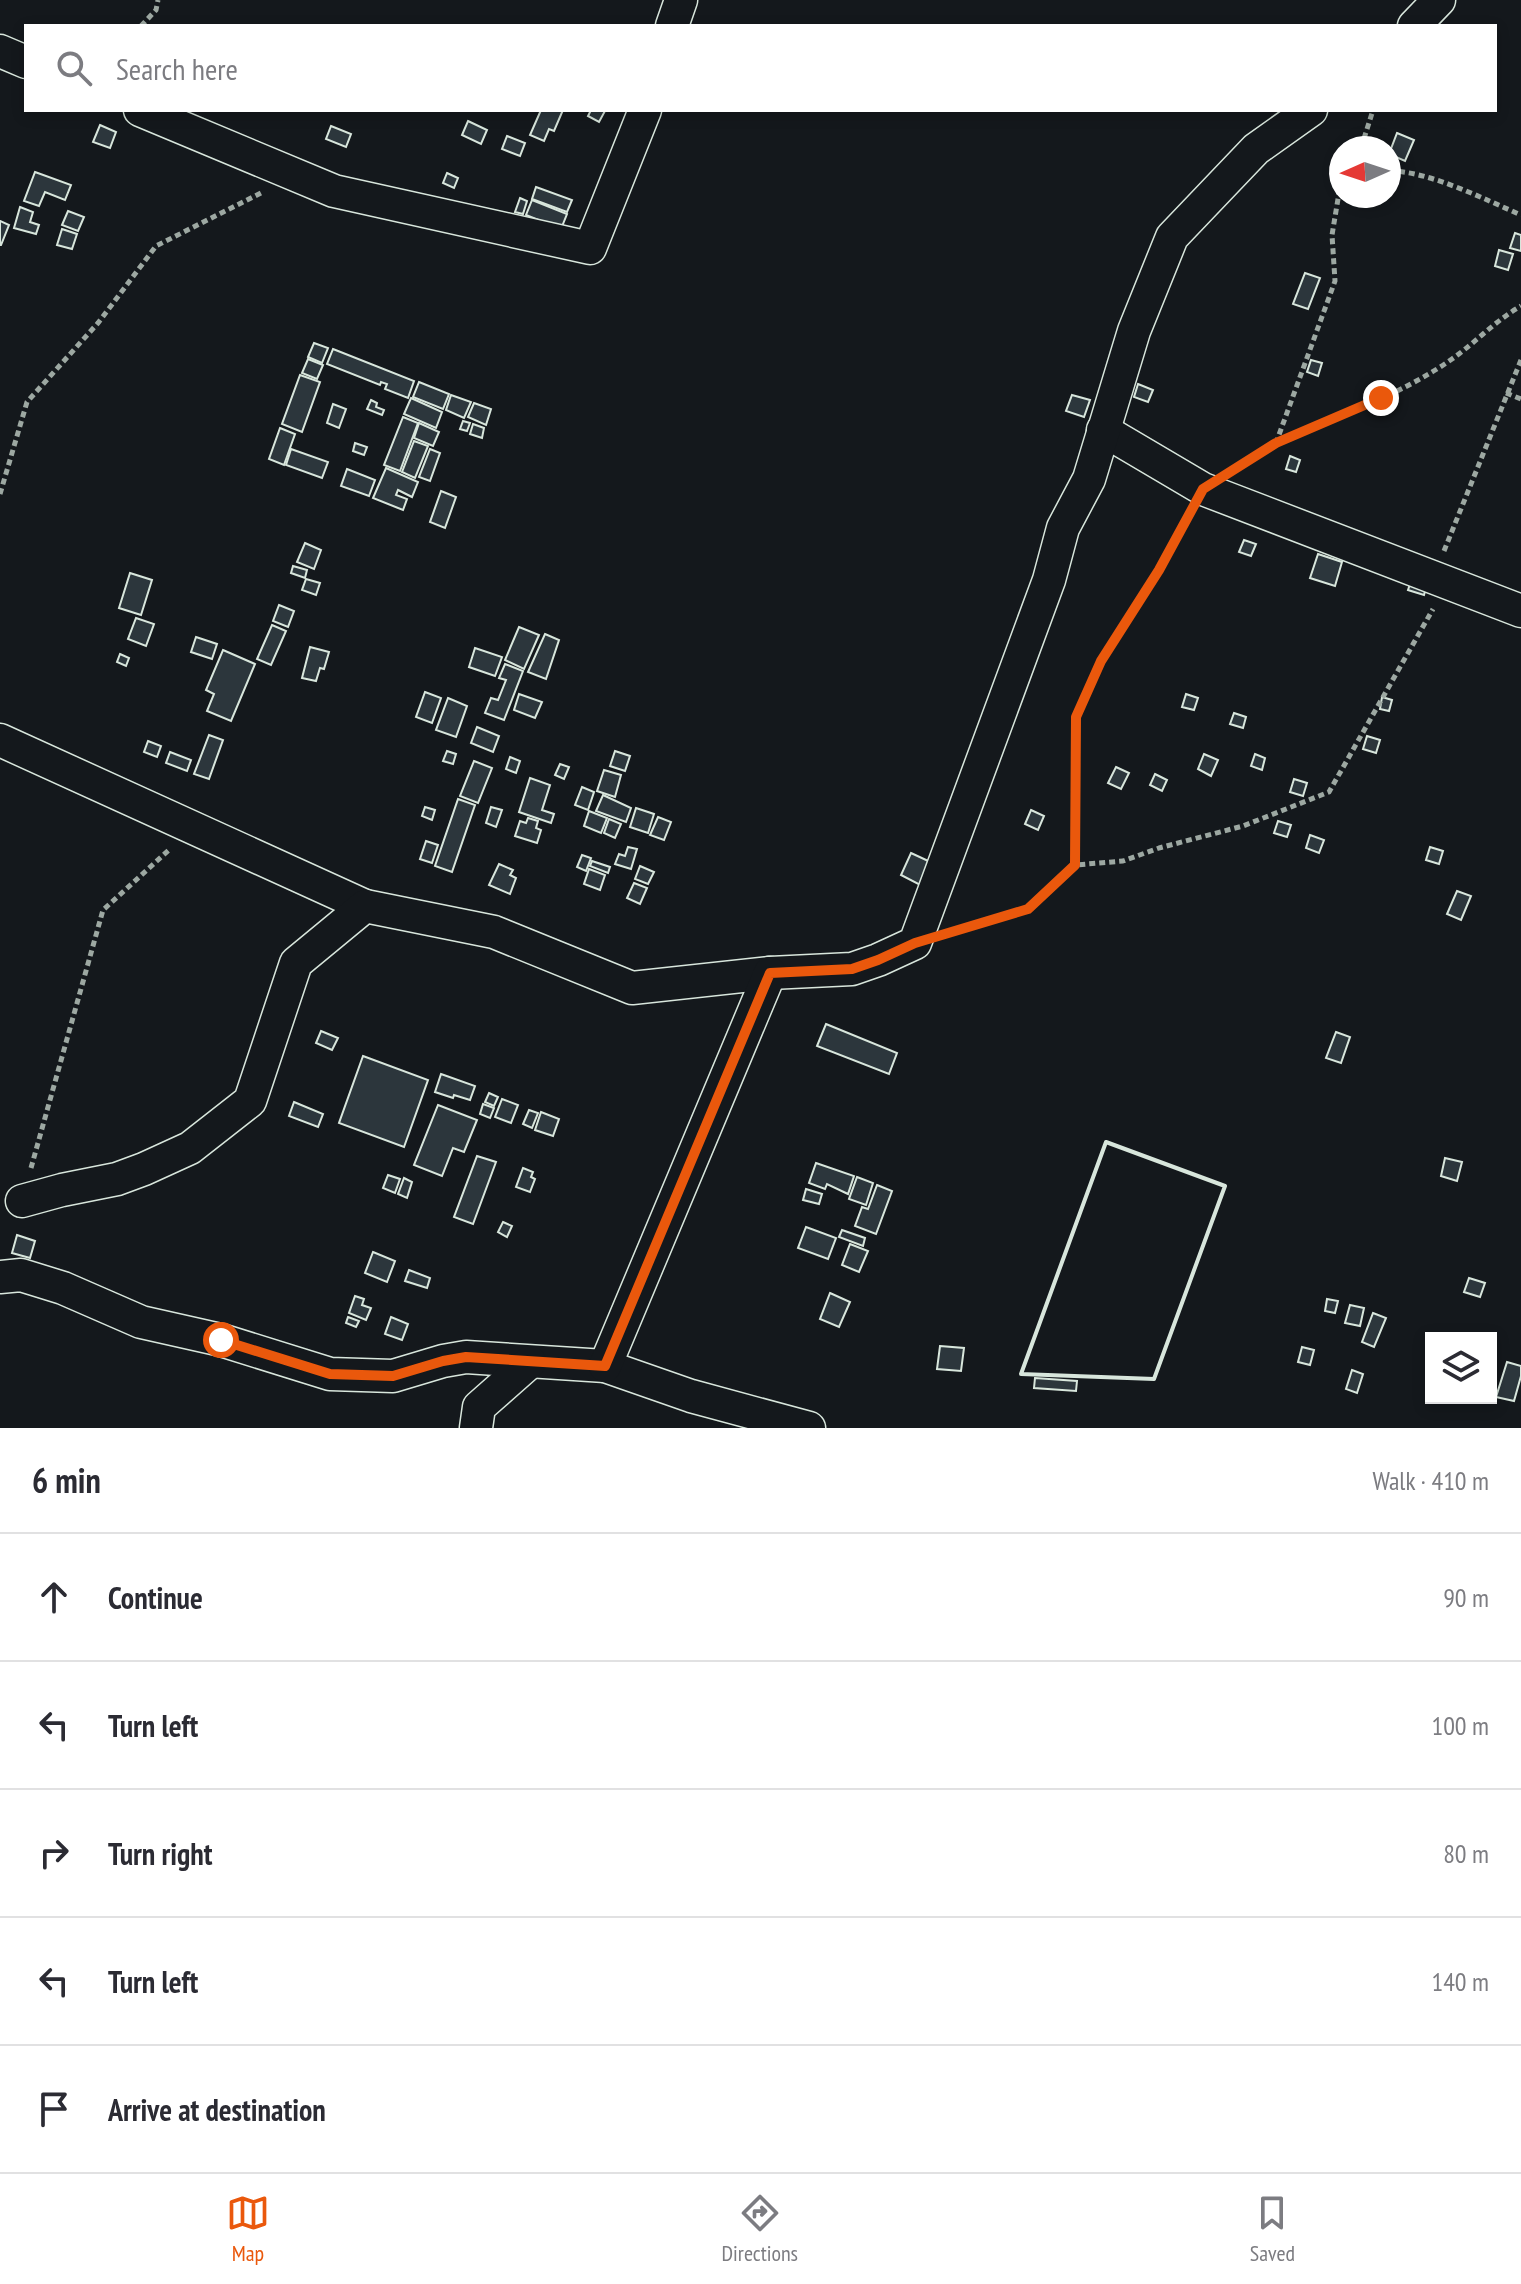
<!DOCTYPE html>
<html lang="en">
<head>
<meta charset="utf-8">
<style>
	body { margin:0; font-family:"PT Sans Narrow",sans-serif; background:#f7f7f7; color:#2b2b33 }
	.controls { position:absolute; right:24px; bottom:24px; display:grid; overflow:hidden; border-radius:0px; box-shadow:0 4px 12px #0003 }
	.controls button { width:72px; height:72px; display:grid; place-items:center; padding:0; border:0; border-bottom:2px solid #e1e1e2; background:#fff; color:#2b2b33; font:40px sans-serif }
	.compass { position:absolute; left:1329px; top:136px; width:72px; height:72px; border-radius:50%; background:#fff; box-shadow:0 4px 12px #0003; rotate:267deg }
	.stop { position:absolute; width:24px; height:24px; margin:-18px; border:6px solid #ea580c; border-radius:50%; background:#fff }
	.stop.end { background:#ea580c; border-color:#fff; box-shadow:0 2px 8px #0008 }
	.list { margin:0; padding:0; list-style:none }
	h2 { display:flex; justify-content:space-between; align-items:center; height:104px; margin:0; padding:0 32px; font-size:34px }
	h2 small { font-size:26px; font-weight:400; color:#7c7c81 }
	.list li { display:grid; grid-template-columns:52px 1fr auto; gap:24px; align-items:center; box-sizing:border-box; height:128px; padding:0 32px; border-top:2px solid #e1e1e2 }
	.list b { display:block; font-size:30px; white-space:nowrap }
	.list em { font-size:26px; font-style:normal; color:#7c7c81 }
	.icon { flex:none; width:44px; height:44px; fill:none; stroke:currentColor; stroke-width:2; stroke-linecap:round; stroke-linejoin:round }
	.map { position:relative; flex:none; width:1521px; height:1428px; overflow:hidden }
	.search { position:absolute; background:#fff; box-shadow:0 4px 12px #0003; left:24px; right:24px; top:24px; height:88px; display:flex; align-items:center; gap:20px; box-sizing:border-box; padding:0 28px; border-radius:0px; color:#7c7c81; font-size:30px }
	.sheet { height:744px; background:#fff }
	nav { display:flex; justify-content:space-around; align-items:center; box-sizing:border-box; height:112px; border-top:2px solid #e1e1e2; background:#fff; font-size:22px; color:#7c7c81 }
	nav a { display:grid; justify-items:center; gap:4px }
	nav .on { color:#ea580c }
	.map>svg:first-child { display:block }
	.building { fill:#2c363c; stroke:#d8e6dc; stroke-width:2 }
	.lines { fill:none; stroke-linecap:round; stroke-linejoin:round }
	.minor-casing { stroke:#d8e6dc; stroke-width:35 }
	.path { stroke:#9da8a2; stroke-width:5; stroke-dasharray:6 4; stroke-linecap:butt }
	.minor { stroke:#14181c; stroke-width:32 }
	.wall { stroke:#d8e6dc; stroke-width:4 }
	.route { stroke:#ea580c; stroke-width:10 }
</style>
</head>
<body>
<div class="map">
<svg width="1521" height="1428" viewBox="0 0 1521 1428">
	<rect width="100%" height="100%" fill="#14181c"/>
	<g class="building">
		<polygon points="541,110 563,110 554,131 549,129 544,141 530,135"/>
		<polygon points="591,110 605,111 599,122 588,116"/>
		<polygon points="468,121 487,130 481,144 462,135"/>
		<polygon points="100,125 116,132 110,148 93,142"/>
		<polygon points="331,126 351,134 346,147 326,139"/>
		<polygon points="1397,133 1414,140 1405,161 1389,154"/>
		<polygon points="507,136 525,143 520,156 502,149"/>
		<polygon points="35,172 71,185 65,200 45,192 39,206 24,201"/>
		<polygon points="447,173 458,178 454,188 443,183"/>
		<polygon points="536,187 572,200 567,212 532,199"/>
		<polygon points="520,198 527,201 523,214 515,212"/>
		<polygon points="532,200 567,214 561,229 526,215"/>
		<polygon points="20,207 33,212 30,222 39,225 36,234 14,228"/>
		<polygon points="68,211 84,217 78,231 62,225"/>
		<polygon points="0,221 9,225 1,245 0,245"/>
		<polygon points="62,229 77,234 72,249 57,245"/>
		<polygon points="1515,233 1521,235 1521,251 1510,248"/>
		<polygon points="1499,250 1513,254 1508,270 1495,266"/>
		<polygon points="1305,273 1320,278 1308,309 1293,304"/>
		<polygon points="314,343 328,348 322,363 308,357"/>
		<polygon points="333,349 414,381 408,398 385,389 387,384 381,382 380,385 327,364"/>
		<polygon points="308,359 323,365 317,379 302,373"/>
		<polygon points="1311,360 1322,363 1318,376 1307,372"/>
		<polygon points="300,375 320,382 302,432 282,424"/>
		<polygon points="419,382 449,394 443,409 413,397"/>
		<polygon points="1138,384 1153,390 1148,402 1134,397"/>
		<polygon points="451,395 471,402 464,418 446,410"/>
		<polygon points="1072,395 1090,400 1084,417 1066,411"/>
		<polygon points="411,398 442,412 436,428 404,414"/>
		<polygon points="371,400 377,403 376,407 384,410 382,415 367,409"/>
		<polygon points="474,403 491,409 486,425 468,417"/>
		<polygon points="333,404 346,409 339,428 327,423"/>
		<polygon points="403,417 418,423 400,471 384,465"/>
		<polygon points="463,421 470,423 467,431 460,429"/>
		<polygon points="419,423 439,432 433,446 414,438"/>
		<polygon points="473,424 484,428 482,438 470,434"/>
		<polygon points="280,428 295,434 284,465 269,459"/>
		<polygon points="414,441 428,446 415,478 402,472"/>
		<polygon points="355,443 367,447 364,455 353,451"/>
		<polygon points="291,449 328,462 322,478 286,465"/>
		<polygon points="430,449 440,453 430,481 419,477"/>
		<polygon points="1290,456 1300,460 1296,472 1286,469"/>
		<polygon points="386,468 418,482 412,497 398,490 396,495 407,499 403,510 373,498"/>
		<polygon points="347,469 375,480 369,496 341,486"/>
		<polygon points="441,491 456,497 445,528 430,522"/>
		<polygon points="1244,540 1256,544 1251,556 1239,552"/>
		<polygon points="305,543 321,550 314,569 297,562"/>
		<polygon points="1318,554 1342,562 1335,586 1310,578"/>
		<polygon points="293,566 307,570 305,578 291,573"/>
		<polygon points="130,573 152,580 141,615 119,608"/>
		<polygon points="1412,578 1427,584 1424,595 1408,590"/>
		<polygon points="306,579 320,583 316,595 302,590"/>
		<polygon points="279,605 294,611 288,627 273,621"/>
		<polygon points="136,618 154,624 146,646 128,639"/>
		<polygon points="272,625 286,631 271,665 257,659"/>
		<polygon points="519,627 539,635 524,669 505,660"/>
		<polygon points="545,634 559,640 546,679 528,672"/>
		<polygon points="196,637 217,644 212,659 191,652"/>
		<polygon points="310,647 329,652 324,669 320,668 316,681 302,678"/>
		<polygon points="475,648 502,657 495,676 469,667"/>
		<polygon points="223,650 255,664 231,721 207,711 214,694 206,690"/>
		<polygon points="120,654 129,658 126,666 117,662"/>
		<polygon points="505,664 523,671 504,720 485,713 491,698 498,700 506,680 499,678"/>
		<polygon points="425,692 441,698 432,723 416,717"/>
		<polygon points="519,694 542,702 535,718 514,710"/>
		<polygon points="1186,694 1198,698 1194,710 1182,707"/>
		<polygon points="1382,697 1392,700 1389,711 1380,709"/>
		<polygon points="448,698 467,706 456,737 436,730"/>
		<polygon points="1234,713 1246,717 1243,728 1230,724"/>
		<polygon points="477,727 499,736 493,752 471,743"/>
		<polygon points="209,735 223,740 209,779 194,774"/>
		<polygon points="1367,736 1380,740 1376,753 1363,749"/>
		<polygon points="148,741 161,746 157,757 144,752"/>
		<polygon points="447,751 456,754 453,764 443,761"/>
		<polygon points="615,751 630,756 625,771 610,766"/>
		<polygon points="170,752 191,760 187,771 166,763"/>
		<polygon points="1204,754 1218,760 1211,776 1198,769"/>
		<polygon points="1255,754 1265,758 1262,770 1251,766"/>
		<polygon points="510,757 520,761 516,773 506,769"/>
		<polygon points="474,761 492,768 478,803 460,796"/>
		<polygon points="560,764 569,767 564,779 555,775"/>
		<polygon points="1116,767 1129,773 1121,789 1108,783"/>
		<polygon points="604,770 621,775 615,797 597,791"/>
		<polygon points="1155,774 1167,780 1162,791 1150,785"/>
		<polygon points="530,778 550,785 542,810 554,814 551,823 519,812"/>
		<polygon points="1294,779 1307,783 1303,796 1290,792"/>
		<polygon points="582,787 594,792 588,810 575,805"/>
		<polygon points="603,795 631,808 626,822 596,811"/>
		<polygon points="458,799 475,805 452,872 435,866"/>
		<polygon points="425,807 435,810 432,820 422,816"/>
		<polygon points="491,807 502,810 496,827 486,823"/>
		<polygon points="636,808 654,814 648,833 630,827"/>
		<polygon points="1031,810 1044,816 1038,830 1025,824"/>
		<polygon points="589,811 607,818 601,833 584,826"/>
		<polygon points="658,817 671,822 664,840 650,835"/>
		<polygon points="528,818 538,821 536,828 541,830 537,843 515,836 520,821 526,823"/>
		<polygon points="609,819 621,824 615,838 604,833"/>
		<polygon points="1278,821 1291,825 1287,837 1274,833"/>
		<polygon points="1310,835 1324,840 1319,853 1306,848"/>
		<polygon points="426,841 438,845 432,863 420,859"/>
		<polygon points="628,847 637,849 631,869 615,864 619,854 625,856"/>
		<polygon points="1430,847 1443,851 1439,864 1426,860"/>
		<polygon points="911,853 937,865 926,888 901,875"/>
		<polygon points="582,855 591,858 586,871 577,867"/>
		<polygon points="592,861 610,867 608,873 590,866"/>
		<polygon points="499,864 513,870 510,875 516,878 510,894 489,885"/>
		<polygon points="640,866 654,872 648,884 635,879"/>
		<polygon points="589,869 605,875 600,890 584,884"/>
		<polygon points="634,883 647,888 640,904 627,898"/>
		<polygon points="1457,891 1471,896 1461,920 1447,914"/>
		<polygon points="826,1024 897,1053 889,1074 817,1046"/>
		<polygon points="321,1031 338,1038 332,1050 316,1043"/>
		<polygon points="1336,1032 1350,1037 1341,1063 1326,1058"/>
		<polygon points="363,1056 428,1080 404,1147 339,1123"/>
		<polygon points="441,1074 475,1086 470,1100 454,1095 453,1098 435,1092"/>
		<polygon points="489,1093 498,1097 494,1106 485,1102"/>
		<polygon points="502,1099 518,1105 511,1123 495,1117"/>
		<polygon points="294,1102 323,1114 318,1127 289,1116"/>
		<polygon points="483,1104 494,1108 490,1118 480,1114"/>
		<polygon points="438,1105 477,1120 464,1152 453,1148 442,1176 414,1165"/>
		<polygon points="529,1110 538,1113 532,1128 523,1124"/>
		<polygon points="541,1112 559,1119 553,1136 535,1130"/>
		<polygon points="477,1156 496,1162 473,1224 454,1217"/>
		<polygon points="1445,1158 1462,1162 1457,1181 1441,1176"/>
		<polygon points="816,1163 854,1176 848,1194 827,1184 825,1189 809,1183"/>
		<polygon points="523,1168 533,1172 531,1177 535,1179 530,1192 516,1187"/>
		<polygon points="388,1175 400,1179 395,1193 383,1188"/>
		<polygon points="857,1177 873,1183 866,1205 849,1199"/>
		<polygon points="404,1178 412,1182 407,1198 398,1194"/>
		<polygon points="877,1185 892,1191 876,1234 855,1226 862,1207 868,1209"/>
		<polygon points="806,1189 822,1194 819,1204 803,1200"/>
		<polygon points="503,1222 512,1226 507,1237 498,1232"/>
		<polygon points="806,1227 836,1238 828,1259 798,1248"/>
		<polygon points="842,1230 865,1238 863,1246 839,1237"/>
		<polygon points="17,1235 35,1241 30,1258 12,1253"/>
		<polygon points="850,1244 868,1251 859,1272 842,1265"/>
		<polygon points="373,1252 395,1261 387,1282 365,1273"/>
		<polygon points="409,1270 430,1278 427,1288 405,1281"/>
		<polygon points="1469,1278 1485,1283 1480,1297 1464,1292"/>
		<polygon points="830,1293 850,1302 839,1327 820,1319"/>
		<polygon points="355,1296 364,1299 362,1305 371,1308 366,1320 349,1313"/>
		<polygon points="1327,1299 1338,1301 1335,1313 1325,1311"/>
		<polygon points="1350,1305 1364,1308 1360,1326 1345,1323"/>
		<polygon points="1373,1313 1386,1318 1374,1347 1362,1342"/>
		<polygon points="348,1317 359,1321 356,1327 346,1323"/>
		<polygon points="391,1317 408,1324 402,1340 385,1334"/>
		<polygon points="940,1346 964,1348 961,1371 937,1369"/>
		<polygon points="1302,1347 1314,1350 1310,1365 1298,1362"/>
		<polygon points="1507,1362 1521,1366 1521,1376 1514,1401 1496,1397"/>
		<polygon points="1352,1370 1363,1374 1357,1393 1346,1389"/>
		<polygon points="1035,1378 1077,1381 1076,1391 1034,1388"/>
	</g>
	<g class="lines">
		<defs>
			<g id="minor">
				<polyline points="672,26 681,0"/>
				<polyline points="1414,26 1439,0"/>
				<polyline points="0,51 26,62"/>
				<polyline points="140,110 334,191 590,248 645,110"/>
				<polyline points="1103,430 1203,489 1521,611"/>
				<polyline points="0,740 365,906"/>
				<polyline points="22,1201 62,1190 117,1179 144,1169 190,1148 250,1101 296,963 365,906 494,932 632,988 770,973 852,969 878,960 915,943 1049,580 1063,528 1089,479 1134,331 1172,237 1256,149 1311,110"/>
				<polyline points="0,1277 21,1275 63,1288 141,1322 221,1340 330,1374 393,1376 443,1361 466,1357 605,1366 691,1396 809,1428"/>
				<polyline points="605,1366 770,973"/>
				<polyline points="476,1428 479,1407 530,1362"/>
			</g>
		</defs>
		<use href="#minor" class="minor-casing"/>
		<g class="path">
			<polyline points="141,26 156,10 158,0"/>
			<polyline points="1361,148 1373,110"/>
			<path d="M1389 171C1429 171 1484 199 1521 215"/>
			<polyline points="1506,393 1521,399"/>
			<path d="M1277 442C1332 419 1403 394 1452 359 1476 342 1495 321 1521 306"/>
			<polyline points="1233,470 1276,443 1335,281 1332,235 1341,181"/>
			<polyline points="0,494 27,402 98,323 156,246 263,192"/>
			<polyline points="1444,551 1521,360"/>
			<polyline points="1075,865 1076,717 1101,661 1159,570 1189,515"/>
			<polyline points="950,932 1028,909 1075,865 1123,861 1159,848 1243,826 1329,792 1433,609"/>
			<polyline points="31,1168 103,910 170,849"/>
		</g>
		<use href="#minor" class="minor"/>
		<polygon class="wall" points="1106,1142 1225,1186 1154,1379 1021,1374"/>
	</g>
	<g class="lines">
		<polyline class="route" points="221,1340 330,1374 393,1376 443,1361 466,1357 605,1366 770,973 852,969 878,960 915,943 1028,909 1075,865 1076,717 1101,661 1159,570 1203,489 1276,443 1381,398"/>
	</g>
</svg>
<div class="controls">
<button><svg class="icon" aria-label="layers" viewBox="0 0 24 24"><path d="M12 4l9 5-9 5-9-5zM3 14l9 5 9-5"/></svg></button>
</div>
<svg class="compass" viewBox="-18 -18 36 36"><path d="M0-13l5 13h-10z" fill="#e53935"/><path d="M0 13l5-13h-10z" fill="#7c7c81"/></svg>
<div class="stop" style="left:221px;top:1340px"></div>
<div class="stop end" style="left:1381px;top:398px"></div>
<div class="search"><svg class="icon" aria-label="search" viewBox="0 0 24 24"><circle cx="10" cy="10" r="6"/><path d="M15 15l6 6"/></svg>Search here</div>
</div>
<section class="sheet">
<h2>6 min<small>Walk · 410 m</small></h2>
<ul class="list">
<li><svg class="icon" aria-label="ahead" viewBox="0 0 24 24"><path d="M12 20V5M6 11l6-6 6 6"/></svg><div><b>Continue</b></div><em>90 m</em></li>
<li><svg class="icon" aria-label="left" viewBox="0 0 24 24"><path d="M17 20v-9H6M10 6l-5 5 5 5"/></svg><div><b>Turn left</b></div><em>100 m</em></li>
<li><svg class="icon" aria-label="right" viewBox="0 0 24 24"><path d="M7 20v-9h11M14 6l5 5-5 5"/></svg><div><b>Turn right</b></div><em>80 m</em></li>
<li><svg class="icon" aria-label="left" viewBox="0 0 24 24"><path d="M17 20v-9H6M10 6l-5 5 5 5"/></svg><div><b>Turn left</b></div><em>140 m</em></li>
<li><svg class="icon" aria-label="arrive" viewBox="0 0 24 24"><path d="M6 21V4h12l-3 4 3 4H6"/></svg><div><b>Arrive at destination</b></div></li>
</ul>
</section>
<nav>
<a class="on"><svg class="icon" aria-label="map" viewBox="0 0 24 24"><path d="M3 6l6-2 6 2 6-2v14l-6 2-6-2-6 2zM9 4v14M15 6v14"/></svg>Map</a>
<a><svg class="icon" aria-label="directions" viewBox="0 0 24 24"><path d="M12 3l9 9-9 9-9-9zM9 14v-3h6M13 9l2 2-2 2"/></svg>Directions</a>
<a><svg class="icon" aria-label="saved" viewBox="0 0 24 24"><path d="M7 4h10v16l-5-4-5 4z"/></svg>Saved</a>
</nav>
</body>
</html>
